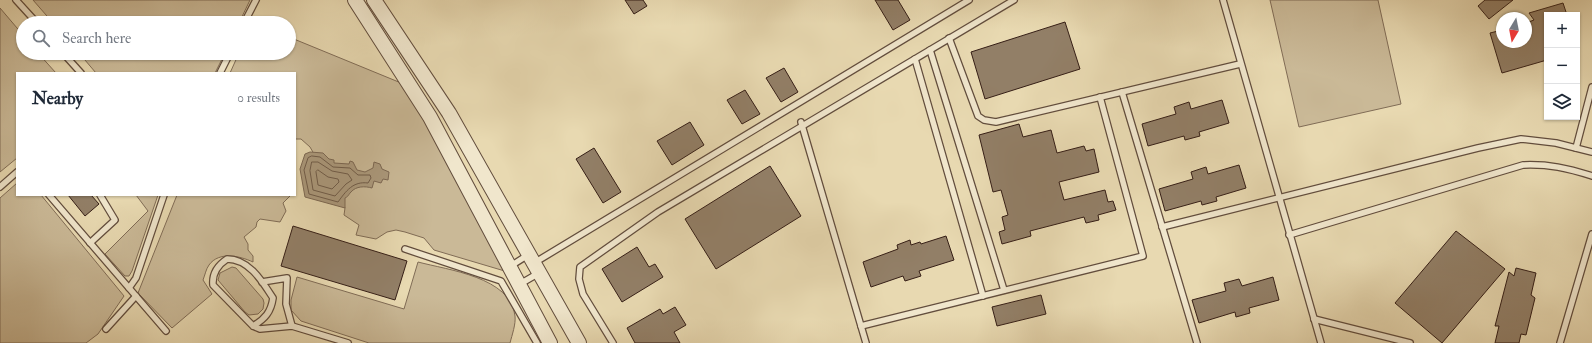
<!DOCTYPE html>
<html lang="en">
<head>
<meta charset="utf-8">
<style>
	body { margin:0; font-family:"IM FELL Double Pica",serif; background:#f2f2f3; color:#1f2937 }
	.controls { position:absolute; right:12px; top:12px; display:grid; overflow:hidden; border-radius:0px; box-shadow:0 1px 3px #0004 }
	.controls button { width:36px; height:36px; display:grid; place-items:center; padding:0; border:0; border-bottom:1px solid #e0e1e3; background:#fff; color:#1f2937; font:20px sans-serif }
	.compass { position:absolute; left:1496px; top:12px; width:36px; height:36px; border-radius:50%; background:#fff; box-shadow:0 1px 3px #0004; rotate:190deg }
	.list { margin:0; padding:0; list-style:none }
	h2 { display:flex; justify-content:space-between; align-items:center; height:52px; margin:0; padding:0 16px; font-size:17px }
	h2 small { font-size:13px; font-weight:400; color:#747a83 }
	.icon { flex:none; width:22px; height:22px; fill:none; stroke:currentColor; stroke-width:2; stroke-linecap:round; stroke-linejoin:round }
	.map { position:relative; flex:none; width:1592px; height:343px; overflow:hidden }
	.search { position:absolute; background:#fff; box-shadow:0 1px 3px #0004; left:16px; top:16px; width:280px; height:44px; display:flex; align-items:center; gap:10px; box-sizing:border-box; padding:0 14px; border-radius:22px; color:#747a83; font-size:15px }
	.panel { position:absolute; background:#fff; box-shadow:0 1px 3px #0004; left:16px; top:72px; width:280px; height:124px; border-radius:0px }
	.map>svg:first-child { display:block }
	.green { fill:#cab997; stroke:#806c56 }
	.water { fill:#ab997c; stroke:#7c6853 }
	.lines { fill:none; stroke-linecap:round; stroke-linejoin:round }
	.shore { stroke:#705c49; stroke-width:1 }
	.building { fill:#927f67; stroke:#351e16 }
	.service-casing { stroke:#624d3d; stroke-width:8 }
	.tertiary-casing { stroke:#624d3d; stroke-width:16 }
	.service { stroke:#f0e6cc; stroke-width:5.5 }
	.tertiary { stroke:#f0e6cc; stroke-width:14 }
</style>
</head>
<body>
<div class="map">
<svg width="1592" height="343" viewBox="0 0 1592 343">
	<rect width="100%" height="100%" fill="#e8d9b1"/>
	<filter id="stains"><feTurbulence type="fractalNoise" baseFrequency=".005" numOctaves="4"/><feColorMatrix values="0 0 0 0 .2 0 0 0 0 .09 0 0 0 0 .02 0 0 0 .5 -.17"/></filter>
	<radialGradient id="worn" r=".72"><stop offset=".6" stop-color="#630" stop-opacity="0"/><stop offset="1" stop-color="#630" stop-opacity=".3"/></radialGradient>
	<g class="green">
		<polygon points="33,0 250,0 239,23 53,23"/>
		<polygon points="1270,0 1378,0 1401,104 1299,127"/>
		<polygon points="0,8 23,35 23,53 38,53 56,73 17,73 17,158 0,172"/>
		<polygon points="289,37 406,85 508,272 434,250 424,238 405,232 396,230 387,232 376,239 356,235 359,225 344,215 345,208 310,147 301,139 295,139 295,73 230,73 239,53 289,53"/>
		<polygon points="79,53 225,53 215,73 96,73"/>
		<polygon points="17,183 17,195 41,195 124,296 98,334 86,343 0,343 0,198"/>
		<polygon points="136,195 158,195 132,271 129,276 125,276 105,254 148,211"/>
		<path d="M177 195H291L283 203 286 211 280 222 260 219 257 222 256 227 244 237 248 244V250L253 256V262C240 256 219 251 209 265 206 269 205 275 203 280L212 294 172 328 138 293Z"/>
		<path d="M418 262C448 270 511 277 515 316 516 324 512 335 510 343H369L301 321 291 310V300L297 277 404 309Z"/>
		<polygon points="232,267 236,268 263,299 264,303 263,309 258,314 249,315 245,312 218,280 220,273"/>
	</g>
	<path class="water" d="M310 152 323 153 329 159 334 160V163L349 164 350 161 353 162 357 170 365 172 373 168 374 162 380 164 382 169 389 172 388 180 383 179 381 183 374 181 372 188C365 186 356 186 351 192 348 195 349 196 345 198V208L305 197 300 169 305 154Z"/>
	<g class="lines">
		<g class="shore">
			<path d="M312 156 320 157 333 167 350 168 358 175H370L371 178 368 183C353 181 346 191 338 202L309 194 304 170 308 158Z"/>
			<polygon points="312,162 318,162 332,171 348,174 352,180 346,184 335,196 313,190 310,171"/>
			<polygon points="318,170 328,177 338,179 339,182 332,189 318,185 316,172"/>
		</g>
	</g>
	<g class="building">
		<polygon points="625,0 643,0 647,6 634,14"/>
		<polygon points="875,0 898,0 910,20 893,30"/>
		<polygon points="1485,0 1513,0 1489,19 1478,6"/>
		<polygon points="1563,3 1567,15 1547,15 1547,60 1502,73 1490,33 1502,30 1502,42 1526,42 1526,23 1534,20 1529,13"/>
		<polygon points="1065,22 1080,69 985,99 971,52"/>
		<polygon points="784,68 798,92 781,102 766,78"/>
		<polygon points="745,90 760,114 742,124 727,100"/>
		<polygon points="1222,100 1229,123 1199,132 1200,136 1185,140 1184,136 1148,146 1142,124 1176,114 1174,107 1189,102 1191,109"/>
		<polygon points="690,122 704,145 672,165 657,141"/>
		<polygon points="1019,124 1023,137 1051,130 1057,153 1084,146 1086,151 1094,149 1099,172 1059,182 1064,200 1105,190 1108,202 1113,201 1116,210 1098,215 1099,220 1086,223 1084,217 1030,231 1031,236 1002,244 999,232 1005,230 1002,217 1008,215 1001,190 993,192 979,135"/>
		<polygon points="594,148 621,192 603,203 576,159"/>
		<polygon points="1239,165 1246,188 1216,197 1217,201 1202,205 1201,201 1165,211 1159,189 1193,179 1191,172 1206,167 1208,174"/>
		<polygon points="770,166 801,216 716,269 685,219"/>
		<polygon points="68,195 91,195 99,204 85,216"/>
		<polygon points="293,226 407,261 395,300 281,266"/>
		<polygon points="1456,231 1505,269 1442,343 1395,303"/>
		<polygon points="946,236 954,260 919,271 921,276 905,281 903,276 871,287 863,262 898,249 897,245 910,240 911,245 920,242 921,244"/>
		<polygon points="637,247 649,267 655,264 663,277 622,302 602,269"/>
		<polygon points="1516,268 1536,273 1531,295 1535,298 1526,335 1521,334 1519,343 1495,343 1499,326 1495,326 1509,272 1514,276"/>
		<polygon points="1273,277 1279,300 1249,308 1250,313 1236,317 1235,312 1199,323 1192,300 1226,291 1224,283 1239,279 1242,286"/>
		<polygon points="1041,295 1046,314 997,326 992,307"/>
		<polygon points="675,307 686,325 674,332 680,343 635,343 627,328 660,309 663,314"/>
	</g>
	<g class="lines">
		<defs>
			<g id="service">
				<polyline points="16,0 37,23"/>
				<polyline points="1223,0 1321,343"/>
				<polyline points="244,23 256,0"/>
				<polyline points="949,38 978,116 984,120 996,122 1240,64"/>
				<polyline points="930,50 1004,290"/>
				<polyline points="63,53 81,73"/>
				<polyline points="915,59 983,296"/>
				<polyline points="220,73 230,53"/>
				<polyline points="1122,92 1197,343"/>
				<polyline points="801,122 866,343"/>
				<polyline points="1576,148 1592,87"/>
				<polyline points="0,187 17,172"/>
				<polyline points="49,195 166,331"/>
				<polyline points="1162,227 1478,148 1521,139 1556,143 1592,152"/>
				<path d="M1289 235 1523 165C1549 164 1567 168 1592 176"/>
				<polyline points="90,243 115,220 100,195"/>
				<polyline points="405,249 501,281 537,343"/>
				<polyline points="534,263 969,0"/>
				<polyline points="509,267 528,255"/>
				<polyline points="262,282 287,278 286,304 292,326"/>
				<polyline points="520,284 539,273"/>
				<polyline points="129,288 136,278 164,195"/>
				<polyline points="1314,319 1410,343"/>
				<path d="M253 326C265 319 271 312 273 298 262 281 249 259 227 259 218 265 212 274 213 285L253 326 260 329 292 326 348 343"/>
				<polyline points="861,326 1143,256 1100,97"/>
				<polyline points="106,329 136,296"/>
				<polyline points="613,343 583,294 579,279 580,267 658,212 1014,0"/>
				<polyline points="1560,343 1592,234"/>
			</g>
			<g id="tertiary">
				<polyline points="355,0 430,117 550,343"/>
				<polyline points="374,0 449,113 579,343"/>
			</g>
		</defs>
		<use href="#service" class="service-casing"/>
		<use href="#tertiary" class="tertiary-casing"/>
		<use href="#service" class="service"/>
		<use href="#tertiary" class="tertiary"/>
	</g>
	<rect width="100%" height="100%" filter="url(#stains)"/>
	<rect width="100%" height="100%" fill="url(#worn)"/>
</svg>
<div class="controls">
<button>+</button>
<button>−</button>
<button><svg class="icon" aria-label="layers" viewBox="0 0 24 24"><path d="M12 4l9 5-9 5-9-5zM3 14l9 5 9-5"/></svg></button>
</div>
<svg class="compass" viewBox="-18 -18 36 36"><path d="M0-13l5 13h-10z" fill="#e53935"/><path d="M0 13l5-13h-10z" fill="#747a83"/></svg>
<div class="search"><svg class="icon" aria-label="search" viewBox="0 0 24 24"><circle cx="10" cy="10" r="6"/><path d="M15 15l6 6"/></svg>Search here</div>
<section class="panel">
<h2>Nearby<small>0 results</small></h2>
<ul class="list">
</ul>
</section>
</div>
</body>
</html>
